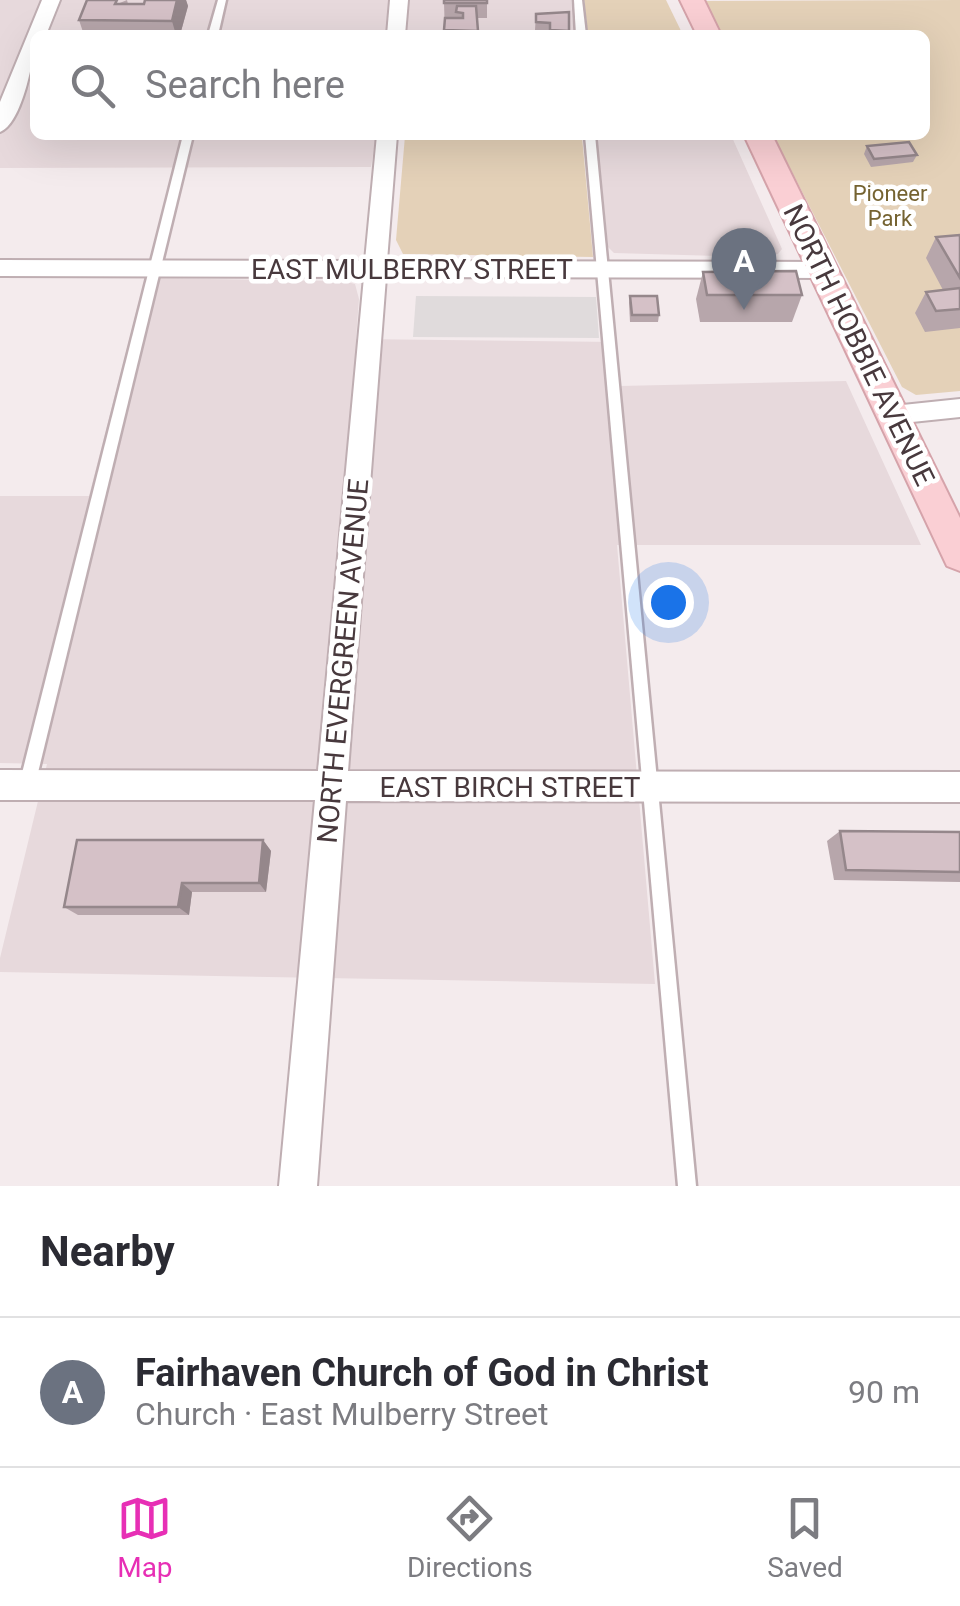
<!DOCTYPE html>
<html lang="en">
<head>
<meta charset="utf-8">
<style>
	body { margin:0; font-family:Roboto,sans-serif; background:#f7f7f7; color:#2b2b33 }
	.you { position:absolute; left:668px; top:602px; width:35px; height:35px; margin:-25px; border:8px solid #fff; border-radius:50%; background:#1a73e8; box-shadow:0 0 0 15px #1a73e833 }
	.badge { display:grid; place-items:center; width:65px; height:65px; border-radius:50%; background:#e72fb5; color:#fff; font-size:32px; font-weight:700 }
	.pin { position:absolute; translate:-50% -82px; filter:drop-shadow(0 2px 5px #0008) }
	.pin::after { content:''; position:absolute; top:52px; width:35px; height:30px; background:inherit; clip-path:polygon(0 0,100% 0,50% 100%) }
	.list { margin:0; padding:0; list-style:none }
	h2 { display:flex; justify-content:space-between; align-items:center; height:130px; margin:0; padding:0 40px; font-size:42px }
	h2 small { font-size:32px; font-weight:400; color:#7c7c81 }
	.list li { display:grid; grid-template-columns:65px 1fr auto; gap:30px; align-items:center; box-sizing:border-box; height:150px; padding:0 40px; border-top:2px solid #e1e1e2 }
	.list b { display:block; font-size:38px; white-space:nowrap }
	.list p { margin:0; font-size:32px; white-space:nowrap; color:#7c7c81 }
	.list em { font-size:32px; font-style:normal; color:#7c7c81 }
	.icon { flex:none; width:55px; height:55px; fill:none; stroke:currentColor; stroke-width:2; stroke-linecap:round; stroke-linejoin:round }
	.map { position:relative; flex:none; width:960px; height:1186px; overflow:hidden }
	.search { position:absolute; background:#fff; box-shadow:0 10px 40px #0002; left:30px; right:30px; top:30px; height:110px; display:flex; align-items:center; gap:25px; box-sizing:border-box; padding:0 35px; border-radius:15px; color:#7c7c81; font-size:38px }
	.sheet { height:280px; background:#fff }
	nav { display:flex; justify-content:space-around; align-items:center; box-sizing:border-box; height:140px; border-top:2px solid #e1e1e2; background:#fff; font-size:28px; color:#7c7c81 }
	nav a { display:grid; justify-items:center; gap:5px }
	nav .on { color:#e72fb5 }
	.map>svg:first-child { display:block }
	.residential { fill:#e7d9dc }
	.green { fill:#e4d1b8 }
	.parking { fill:#e0dbdc }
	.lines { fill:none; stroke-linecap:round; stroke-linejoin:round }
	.lane-casing { stroke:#bfaeb2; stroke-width:5 }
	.street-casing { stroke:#bfaeb2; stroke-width:4 }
	.secondary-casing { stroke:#d5a3aa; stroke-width:4 }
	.lane { fill:#fff; fill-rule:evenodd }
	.street { fill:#fff; fill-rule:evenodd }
	.secondary { fill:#facfd4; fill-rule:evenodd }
	.wall { fill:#b7a6ab }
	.shaded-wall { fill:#95878b }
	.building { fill:#d5c1c7; stroke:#95878b; stroke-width:2.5 }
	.labels { text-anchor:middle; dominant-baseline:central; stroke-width:9; stroke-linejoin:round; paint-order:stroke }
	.far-park-label { font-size:22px; fill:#756331; stroke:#fff }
	.street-label { font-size:28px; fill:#48393d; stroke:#fff }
</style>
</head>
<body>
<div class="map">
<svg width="960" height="1186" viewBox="0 0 960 1186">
	<rect width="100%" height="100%" fill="#f4ebed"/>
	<g class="residential">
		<polygon points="0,0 571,0 574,35 35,35 35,135 731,135 782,249 778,254 754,257 614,253 608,247 597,137 376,136 371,167 0,168"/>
		<polygon points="145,278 343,281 355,284 359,299 356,339 615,342 620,386 846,381 921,545 617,545 655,984 0,972 0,958 47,764 0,763 0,496 89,496"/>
	</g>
	<g class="green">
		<polygon points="584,0 666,0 683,35 588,35"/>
		<polygon points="960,0 960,391 916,395 902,387 773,135 925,135 925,35 722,35 705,1"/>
		<polygon points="405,136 582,137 593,257 403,254 396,240"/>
	</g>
	<polygon class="parking" points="416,296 596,297 599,338 413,337"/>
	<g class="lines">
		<defs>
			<g id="lane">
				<polygon points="218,0 226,0 218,35 208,35"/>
				<polygon points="574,0 582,0 586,35 576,35"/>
				<polygon points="183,135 193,135 35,785 32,790 27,792 22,790 19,785"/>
				<polygon points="585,135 595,135 696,1186 678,1186"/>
			</g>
			<g id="street">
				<path d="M42 0H60L46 35H35C35 57 22 124 0 132V102Z"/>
				<polygon points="390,0 408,0 405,35 387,35"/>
				<polygon points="377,135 397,135 387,261 824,262 835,270 824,278 386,277 348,771 960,772 960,802 346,801 317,1186 279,1186 315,800 0,800 0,770 318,771 364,277 0,276 0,260 365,261"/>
				<polygon points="960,399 960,417 893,424 884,422 881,415 884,408 893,406"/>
			</g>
			<g id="secondary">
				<polygon points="680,0 704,0 721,35 697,35"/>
				<polygon points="744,135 772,135 960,518 960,571 947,566"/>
			</g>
		</defs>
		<use href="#lane" class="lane-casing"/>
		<use href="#street" class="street-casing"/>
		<use href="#secondary" class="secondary-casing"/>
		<use href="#lane" class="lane"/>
		<use href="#street" class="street"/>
		<use href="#secondary" class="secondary"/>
	</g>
	<g class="wall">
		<polygon points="127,0 128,4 144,4 145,0 186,0 188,6 180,35 84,35 79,20"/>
		<polygon points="487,0 487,18 477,18 478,35 445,35 444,3"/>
		<polygon points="569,12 569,35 550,35 550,31 535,30 536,14"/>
		<polygon points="867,146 917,155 913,162 871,167 864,154"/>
		<polygon points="960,235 960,328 925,332 915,313 926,292 943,290 926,258 936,237"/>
		<polygon points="703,272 802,295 792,322 700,322 696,299"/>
		<polygon points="630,296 659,315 658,322 630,322 629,303"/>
		<polygon points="840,831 960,832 960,882 834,880 827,841"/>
		<polygon points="263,840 271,851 266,892 192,892 189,915 78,915 64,907"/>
	</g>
	<g class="shaded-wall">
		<polygon points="177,0 186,0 188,6 180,35 176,35 172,21"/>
		<polygon points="263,840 271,851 266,892 259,883"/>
		<polygon points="182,883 192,892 189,915 178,907"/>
	</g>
	<g class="building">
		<polygon points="87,0 117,0 115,4 144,4 145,0 177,0 172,21 79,20"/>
		<rect x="444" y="0" width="43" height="3"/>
		<polygon points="457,6 476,6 478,31 444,30 445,18 463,18 463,13 456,12"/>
		<polygon points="569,12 569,31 550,30 550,23 536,22 536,14"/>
		<polygon points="909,142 917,155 874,159 867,146"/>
		<polygon points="960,235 960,278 936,237"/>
		<polygon points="796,271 802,295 707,295 703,272"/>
		<polygon points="960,288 960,309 936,311 926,292"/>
		<polygon points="630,296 657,296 659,315 632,315"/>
		<polygon points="840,831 960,832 960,872 846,870"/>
		<polygon points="77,840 263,840 259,883 182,883 178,907 64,907"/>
	</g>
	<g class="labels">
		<g class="far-park-label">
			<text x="890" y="193">Pioneer<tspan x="890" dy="25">Park</tspan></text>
		</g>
		<g class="street-label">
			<text x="412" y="269">EAST MULBERRY STREET</text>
			<text transform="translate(859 345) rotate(64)">NORTH HOBBIE AVENUE</text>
			<text transform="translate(343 661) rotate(-85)">NORTH EVERGREEN AVENUE</text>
			<text x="510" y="787">EAST BIRCH STREET</text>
		</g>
	</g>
</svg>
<div class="you"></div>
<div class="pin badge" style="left:744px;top:310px;background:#6b7280">A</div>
<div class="search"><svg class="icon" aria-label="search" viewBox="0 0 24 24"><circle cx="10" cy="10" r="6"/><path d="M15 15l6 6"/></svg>Search here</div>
</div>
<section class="sheet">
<h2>Nearby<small></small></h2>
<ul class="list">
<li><span class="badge" style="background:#6b7280">A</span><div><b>Fairhaven Church of God in Christ</b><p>Church · East Mulberry Street</p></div><em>90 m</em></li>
</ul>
</section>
<nav>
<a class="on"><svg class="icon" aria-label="map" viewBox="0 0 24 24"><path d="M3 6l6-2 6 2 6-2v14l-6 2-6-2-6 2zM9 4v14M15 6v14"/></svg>Map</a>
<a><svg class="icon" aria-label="directions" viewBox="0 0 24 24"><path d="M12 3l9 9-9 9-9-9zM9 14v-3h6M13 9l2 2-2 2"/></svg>Directions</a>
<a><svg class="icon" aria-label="saved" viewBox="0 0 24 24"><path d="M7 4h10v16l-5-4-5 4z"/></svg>Saved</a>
</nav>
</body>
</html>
